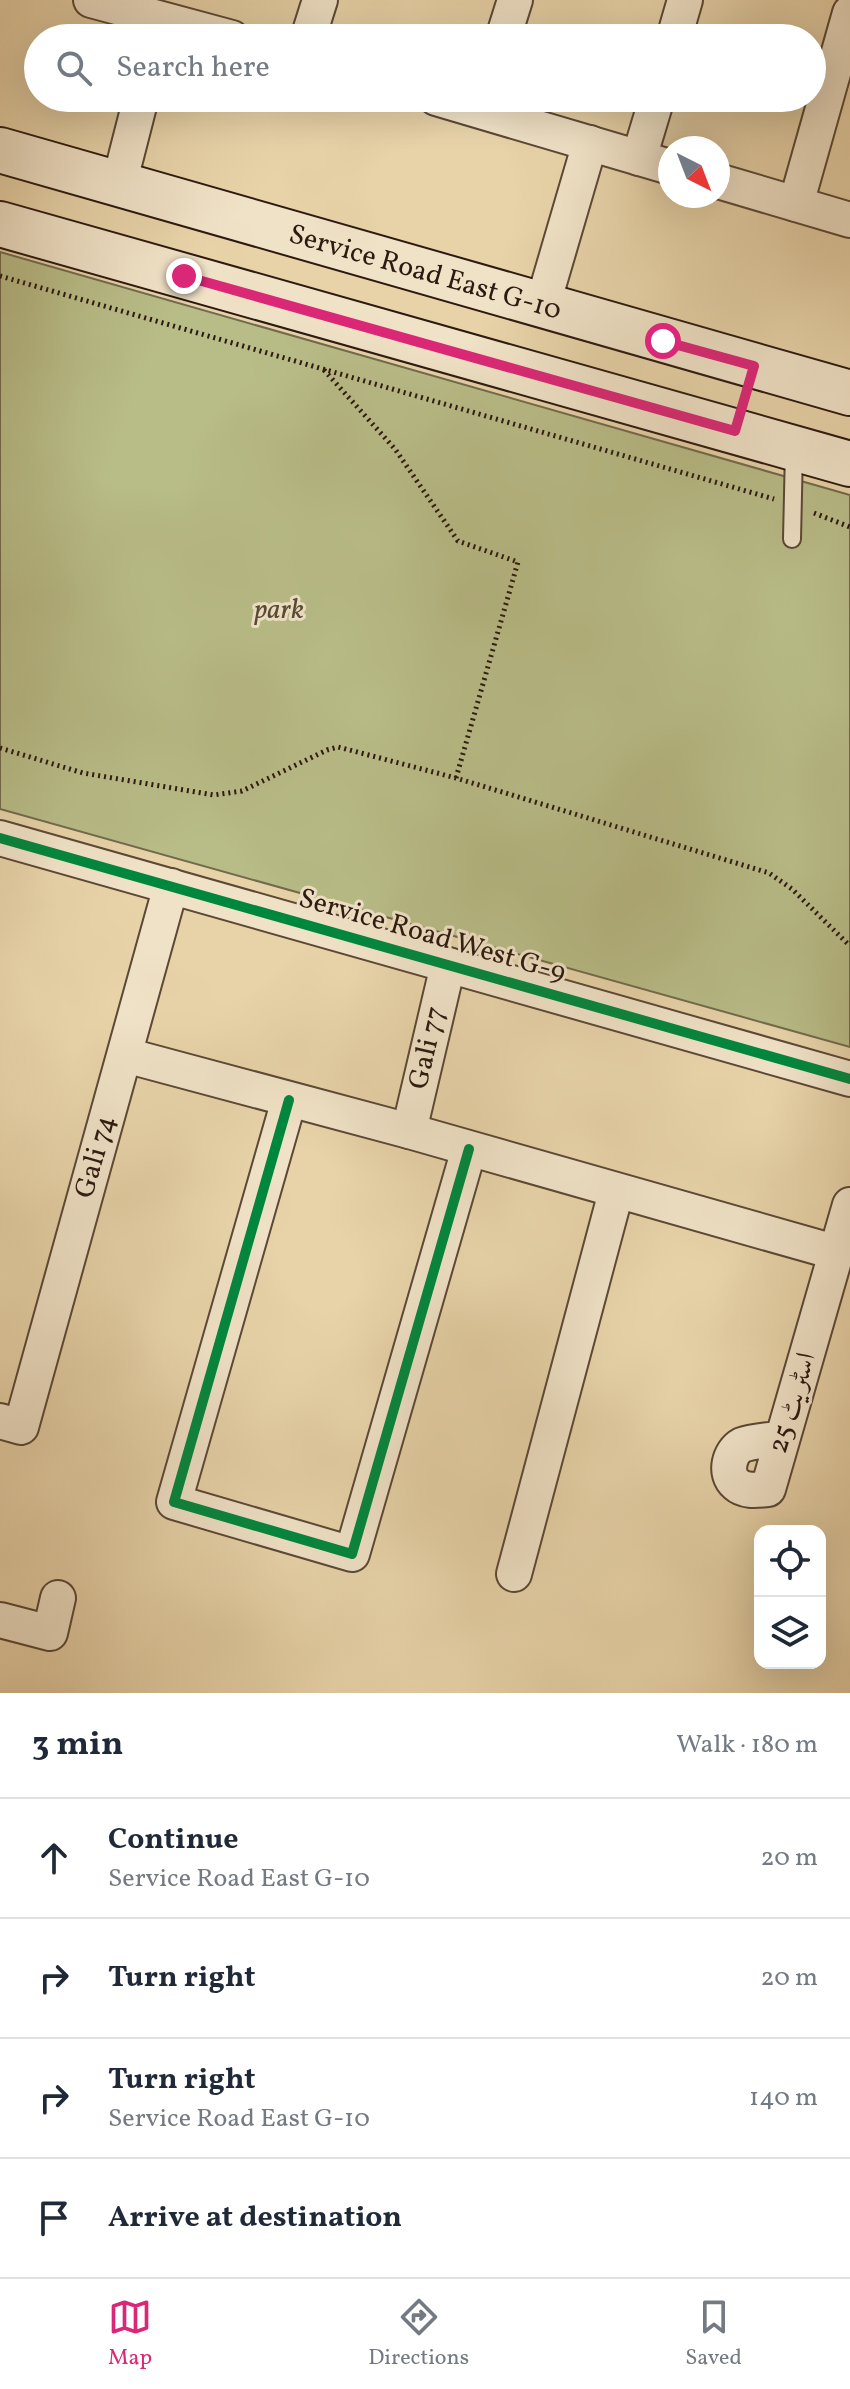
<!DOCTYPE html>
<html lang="en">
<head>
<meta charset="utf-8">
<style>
	body { margin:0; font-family:Vollkorn,Amiri,serif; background:#f6f6f7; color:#1f2937 }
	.controls { position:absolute; right:24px; bottom:24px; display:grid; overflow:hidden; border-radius:16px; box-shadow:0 8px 32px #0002 }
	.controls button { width:72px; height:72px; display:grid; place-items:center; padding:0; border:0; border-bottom:2px solid #e0e1e3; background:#fff; color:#1f2937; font:40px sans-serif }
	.compass { position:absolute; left:658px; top:136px; width:72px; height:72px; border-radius:50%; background:#fff; box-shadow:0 8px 32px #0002; rotate:138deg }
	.stop { position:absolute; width:24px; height:24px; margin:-18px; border:6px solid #db2777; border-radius:50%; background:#fff }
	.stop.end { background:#db2777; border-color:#fff; box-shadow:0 2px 8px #0008 }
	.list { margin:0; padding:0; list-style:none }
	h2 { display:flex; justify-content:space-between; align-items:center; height:104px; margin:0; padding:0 32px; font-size:34px }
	h2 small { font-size:26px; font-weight:400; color:#747a83 }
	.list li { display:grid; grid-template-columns:52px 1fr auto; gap:24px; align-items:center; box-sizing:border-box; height:120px; padding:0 32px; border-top:2px solid #e0e1e3 }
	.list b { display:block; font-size:30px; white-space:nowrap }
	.list p { margin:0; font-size:26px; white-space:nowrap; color:#747a83 }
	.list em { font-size:26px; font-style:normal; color:#747a83 }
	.icon { flex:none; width:44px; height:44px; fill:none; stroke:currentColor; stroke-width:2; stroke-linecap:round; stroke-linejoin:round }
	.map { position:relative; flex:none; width:850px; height:1693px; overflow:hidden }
	.search { position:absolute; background:#fff; box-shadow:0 8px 32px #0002; left:24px; right:24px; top:24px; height:88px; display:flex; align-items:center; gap:20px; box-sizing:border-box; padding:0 28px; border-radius:44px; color:#747a83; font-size:30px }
	.sheet { height:584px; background:#fff }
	nav { display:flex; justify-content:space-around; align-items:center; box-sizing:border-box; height:112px; border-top:2px solid #e0e1e3; background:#fff; font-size:22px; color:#747a83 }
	nav a { display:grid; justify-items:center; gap:4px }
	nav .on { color:#db2777 }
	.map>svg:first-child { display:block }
	.green { fill:#b8bc87; stroke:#726a4c; stroke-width:2 }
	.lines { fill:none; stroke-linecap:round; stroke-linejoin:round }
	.lane-casing { stroke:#5b4836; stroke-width:20 }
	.street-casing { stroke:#5b4836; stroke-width:38 }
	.secondary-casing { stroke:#2c1910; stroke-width:48 }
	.path { stroke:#2c1910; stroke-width:5; stroke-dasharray:2 4; stroke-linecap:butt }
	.lane { stroke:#f0e2c7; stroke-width:16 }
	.street { stroke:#f0e2c7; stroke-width:34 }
	.secondary { stroke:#f0e2c7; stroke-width:44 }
	.cycleway-casing { stroke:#f0e2c7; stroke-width:15 }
	.cycleway { stroke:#00873e; stroke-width:10 }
	.route { stroke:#db2777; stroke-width:10 }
	.labels { text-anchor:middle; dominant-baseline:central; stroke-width:6; stroke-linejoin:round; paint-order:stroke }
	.street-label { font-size:28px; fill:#2c1910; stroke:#f0e2c7 }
	.park-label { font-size:28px; font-style:italic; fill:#564a34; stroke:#f0e2c7 }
</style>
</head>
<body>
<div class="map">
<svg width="850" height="1693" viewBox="0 0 850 1693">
	<rect width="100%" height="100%" fill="#e8d3a9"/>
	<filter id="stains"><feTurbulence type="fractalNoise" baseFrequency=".0025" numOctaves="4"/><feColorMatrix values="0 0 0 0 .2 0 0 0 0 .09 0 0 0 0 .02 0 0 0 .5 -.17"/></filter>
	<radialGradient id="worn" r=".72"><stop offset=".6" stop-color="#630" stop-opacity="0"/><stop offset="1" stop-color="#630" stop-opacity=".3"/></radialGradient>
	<polygon class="green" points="0,252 850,495 850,1047 0,809"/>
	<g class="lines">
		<defs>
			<polyline id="lane" points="792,539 794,450"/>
			<g id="street">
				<polyline points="91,0 232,38"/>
				<polyline points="308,38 320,0"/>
				<polyline points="503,38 515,0"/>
				<polyline points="674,38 685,0"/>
				<polyline points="436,98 670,167"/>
				<polyline points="639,158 657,98"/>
				<polyline points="718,181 850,220"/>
				<polyline points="119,184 141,98"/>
				<polyline points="796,204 850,13"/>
				<polyline points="542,307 590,143"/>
				<polyline points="0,838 850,1079"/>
				<polyline points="125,1055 409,1131 838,1253"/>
				<polyline points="289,1100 174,1502 352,1554 469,1149"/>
				<polyline points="409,1131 448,965"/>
				<polyline points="0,1421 21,1427 171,886"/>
				<path d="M777 1445 768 1440C760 1441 750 1442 742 1445 729 1452 724 1474 736 1484 745 1492 757 1490 768 1489L850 1205"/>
				<polyline points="514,1574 616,1192"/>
				<polyline points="0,1620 50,1633 58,1598"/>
			</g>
			<g id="secondary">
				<polyline points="0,150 850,393"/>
				<polyline points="0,224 850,464"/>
			</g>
		</defs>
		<use href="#lane" class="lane-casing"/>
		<use href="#street" class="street-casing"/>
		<use href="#secondary" class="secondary-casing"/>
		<g class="path">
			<polyline points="0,276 774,499"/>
			<polyline points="324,370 395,449 458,541 518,562 456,778"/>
			<polyline points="814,513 850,527"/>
			<polyline points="0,748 83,773 214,795 242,791 327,750 338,747 456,778 769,873 792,889 850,946"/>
		</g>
		<use href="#lane" class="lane"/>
		<use href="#street" class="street"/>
		<use href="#secondary" class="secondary"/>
		<defs>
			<g id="cycleway">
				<polyline points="0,838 850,1079"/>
				<polyline points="289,1100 174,1502 352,1554 469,1149"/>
			</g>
		</defs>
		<use href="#cycleway" class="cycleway-casing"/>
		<use href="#cycleway" class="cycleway"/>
	</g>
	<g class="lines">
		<polyline class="route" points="184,276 735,431 754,366 663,341"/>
	</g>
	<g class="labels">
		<g class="street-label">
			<text transform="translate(425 273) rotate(16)">Service Road East G-10</text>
			<text transform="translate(432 936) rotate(16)">Service Road West G-9</text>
			<text transform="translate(428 1048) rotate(-77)">Gali 77</text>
			<text transform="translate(96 1157) rotate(-74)">Gali 74</text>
			<text transform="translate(793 1403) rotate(-73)">اسٹریٹ 25</text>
		</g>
		<g class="park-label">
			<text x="279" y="610">park</text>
		</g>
	</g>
	<rect width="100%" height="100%" filter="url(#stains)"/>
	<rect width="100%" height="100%" fill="url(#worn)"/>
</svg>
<div class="controls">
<button><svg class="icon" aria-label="locate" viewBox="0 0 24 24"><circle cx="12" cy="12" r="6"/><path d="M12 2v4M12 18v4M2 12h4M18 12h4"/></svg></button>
<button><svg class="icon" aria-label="layers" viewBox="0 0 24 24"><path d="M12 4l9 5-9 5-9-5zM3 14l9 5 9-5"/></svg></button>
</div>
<svg class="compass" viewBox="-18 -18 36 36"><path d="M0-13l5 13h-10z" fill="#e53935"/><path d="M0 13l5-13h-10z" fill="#747a83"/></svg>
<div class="stop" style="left:663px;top:341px"></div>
<div class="stop end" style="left:184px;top:276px"></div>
<div class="search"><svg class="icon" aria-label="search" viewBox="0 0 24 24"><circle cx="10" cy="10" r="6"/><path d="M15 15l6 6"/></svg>Search here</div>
</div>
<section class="sheet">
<h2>3 min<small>Walk · 180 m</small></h2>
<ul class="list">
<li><svg class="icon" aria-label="ahead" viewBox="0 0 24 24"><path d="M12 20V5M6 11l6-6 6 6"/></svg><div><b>Continue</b><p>Service Road East G-10</p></div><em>20 m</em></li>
<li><svg class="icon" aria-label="right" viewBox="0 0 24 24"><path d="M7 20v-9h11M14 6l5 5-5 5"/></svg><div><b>Turn right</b></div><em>20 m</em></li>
<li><svg class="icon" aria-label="right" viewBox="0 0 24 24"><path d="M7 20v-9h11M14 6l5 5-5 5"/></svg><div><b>Turn right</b><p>Service Road East G-10</p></div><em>140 m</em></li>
<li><svg class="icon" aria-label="arrive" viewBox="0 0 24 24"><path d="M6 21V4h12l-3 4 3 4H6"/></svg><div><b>Arrive at destination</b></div></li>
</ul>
</section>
<nav>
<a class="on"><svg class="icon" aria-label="map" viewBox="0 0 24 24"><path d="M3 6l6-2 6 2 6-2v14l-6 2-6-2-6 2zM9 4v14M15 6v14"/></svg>Map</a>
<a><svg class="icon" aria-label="directions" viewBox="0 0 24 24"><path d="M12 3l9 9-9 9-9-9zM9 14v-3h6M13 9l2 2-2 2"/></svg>Directions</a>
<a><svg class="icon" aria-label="saved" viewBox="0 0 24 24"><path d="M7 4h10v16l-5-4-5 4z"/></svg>Saved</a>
</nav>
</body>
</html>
